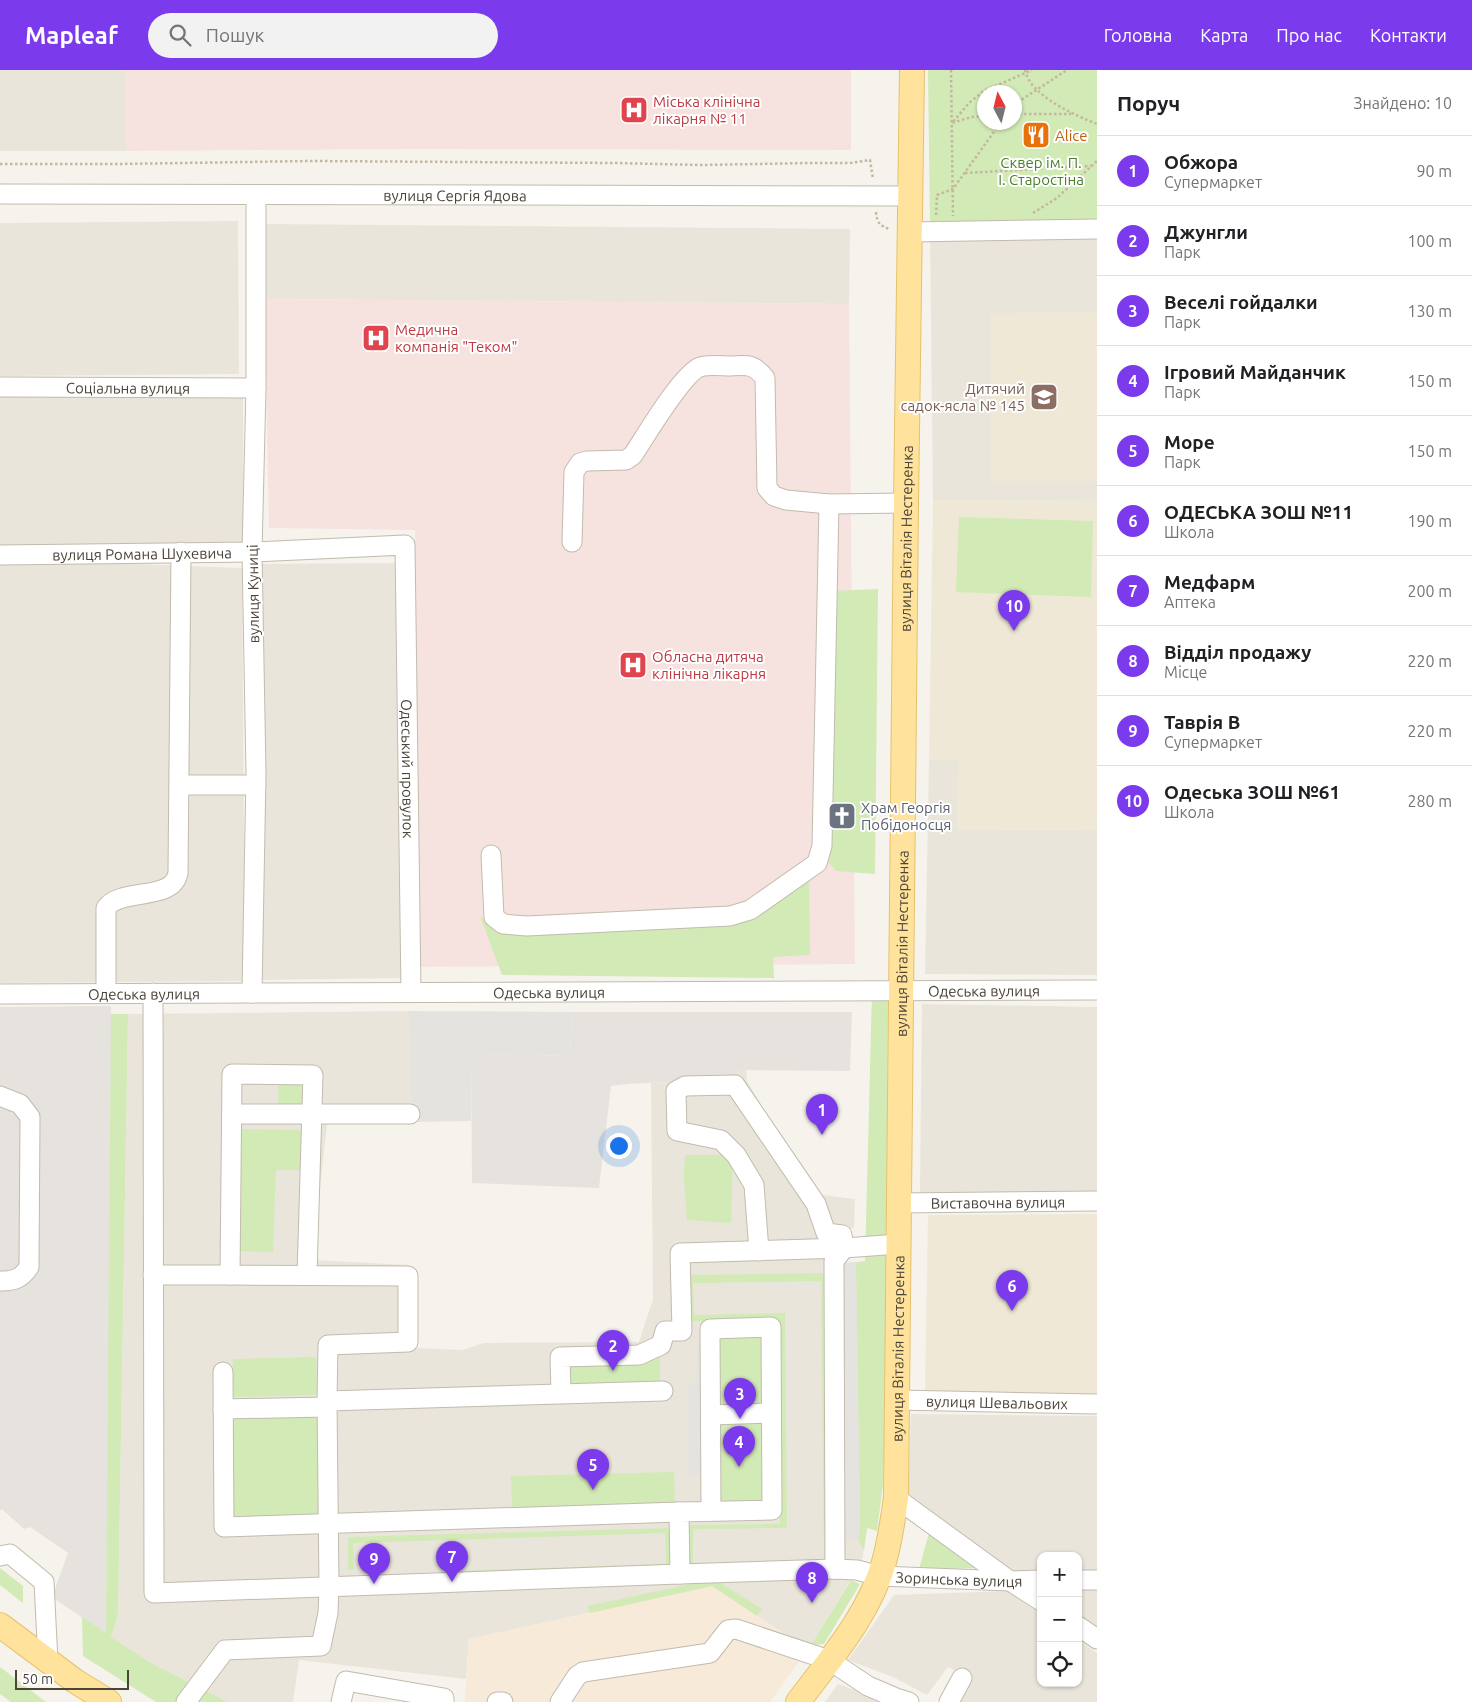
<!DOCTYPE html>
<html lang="uk">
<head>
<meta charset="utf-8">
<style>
	body { margin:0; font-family:Ubuntu,sans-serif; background:#f2f2f2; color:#202124 }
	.controls { position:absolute; right:15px; bottom:15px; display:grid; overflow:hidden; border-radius:10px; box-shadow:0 1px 4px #0004 }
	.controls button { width:45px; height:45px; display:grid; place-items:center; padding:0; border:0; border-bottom:1px solid #e0e0e0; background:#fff; color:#202124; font:25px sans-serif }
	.compass { position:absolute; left:977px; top:15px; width:45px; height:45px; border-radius:50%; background:#fff; box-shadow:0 1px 4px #0004; rotate:353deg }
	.scale { position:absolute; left:15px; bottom:12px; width:114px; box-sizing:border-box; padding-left:5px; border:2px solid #4b4439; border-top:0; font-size:14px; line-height:18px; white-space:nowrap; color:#4b4439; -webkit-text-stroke:4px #fff; paint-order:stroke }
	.you { position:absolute; left:618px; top:1075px; width:18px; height:18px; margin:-12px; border:4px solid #fff; border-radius:50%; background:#1a73e8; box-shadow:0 0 0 8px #1a73e833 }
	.badge { display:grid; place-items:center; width:32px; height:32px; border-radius:50%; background:#7c3aed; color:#fff; font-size:16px; font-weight:700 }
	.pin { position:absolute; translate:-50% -41px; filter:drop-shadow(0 1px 2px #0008) }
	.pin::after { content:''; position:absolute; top:26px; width:18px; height:15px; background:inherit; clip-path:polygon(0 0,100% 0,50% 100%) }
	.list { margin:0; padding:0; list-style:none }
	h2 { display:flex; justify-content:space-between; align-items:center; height:65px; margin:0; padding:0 20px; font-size:21px }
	h2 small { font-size:16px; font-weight:400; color:#757577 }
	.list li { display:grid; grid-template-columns:32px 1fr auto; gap:15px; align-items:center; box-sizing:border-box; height:70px; padding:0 20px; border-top:1px solid #e0e0e0 }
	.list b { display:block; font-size:19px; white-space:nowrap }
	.list p { margin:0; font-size:16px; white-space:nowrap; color:#757577 }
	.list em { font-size:16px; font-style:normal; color:#757577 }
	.icon { flex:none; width:28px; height:28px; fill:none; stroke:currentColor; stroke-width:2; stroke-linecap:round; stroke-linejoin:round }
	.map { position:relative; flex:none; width:1097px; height:1632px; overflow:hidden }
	header { display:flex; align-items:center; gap:30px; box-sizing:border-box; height:70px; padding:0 25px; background:#7c3aed; color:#fff }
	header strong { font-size:24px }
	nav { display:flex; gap:28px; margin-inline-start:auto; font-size:18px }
	.search { width:350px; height:45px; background:#f2f2f2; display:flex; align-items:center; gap:12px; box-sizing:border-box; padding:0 18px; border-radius:28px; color:#757577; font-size:19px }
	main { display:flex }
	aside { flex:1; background:#fff }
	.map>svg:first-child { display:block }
	.residential { fill:#eae5da }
	.commercial { fill:#f7ead8 }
	.industrial { fill:#e6e2dd }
	.education { fill:#efe8d6 }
	.medical { fill:#f6e3e0 }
	.green { fill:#d2eab5; fill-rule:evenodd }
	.parking { fill:#e5e3e0 }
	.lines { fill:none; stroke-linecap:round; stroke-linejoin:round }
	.minor-casing { stroke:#c2bbae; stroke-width:21 }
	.major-casing { stroke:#e6c16a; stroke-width:26 }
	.path { stroke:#c4b79f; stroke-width:2.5; stroke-dasharray:2.5 2.5; stroke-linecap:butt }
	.minor { stroke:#fff; stroke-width:19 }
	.major { stroke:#ffe39c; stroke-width:24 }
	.labels { text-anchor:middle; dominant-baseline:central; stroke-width:4; stroke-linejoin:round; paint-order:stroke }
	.health-label { font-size:15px; fill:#be3a42; stroke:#fff; text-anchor:start }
	.food-label { font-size:15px; fill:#c56008; stroke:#fff; text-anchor:start }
	.park-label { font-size:15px; fill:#4a7f2a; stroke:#fff }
	.street-label { font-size:15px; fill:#4b4439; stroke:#fff }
	.education-label { font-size:15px; fill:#785e54; stroke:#fff; text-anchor:end }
	.worship-label { font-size:15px; fill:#5b616d; stroke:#fff; text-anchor:start }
</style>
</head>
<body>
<header>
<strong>Mapleaf</strong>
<div class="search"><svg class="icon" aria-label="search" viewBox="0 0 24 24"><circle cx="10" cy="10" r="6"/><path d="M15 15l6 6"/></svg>Пошук</div>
<nav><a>Головна</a><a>Карта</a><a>Про нас</a><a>Контакти</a></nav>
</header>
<main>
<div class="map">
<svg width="1097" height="1632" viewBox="0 0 1097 1632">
	<rect width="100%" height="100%" fill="#f6f3ec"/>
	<g class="residential">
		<rect x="0" y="0" width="125" height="81"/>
		<polygon points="238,151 239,304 0,306 0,153"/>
		<polygon points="266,154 850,159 849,234 266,229"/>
		<polygon points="1097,155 1097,431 933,430 930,158"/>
		<rect x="0" y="327" width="243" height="151"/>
		<polygon points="0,489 242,498 245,911 0,913"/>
		<polygon points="402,493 406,908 261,910 260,494"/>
		<polygon points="929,690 958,690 958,759 1097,760 1097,905 925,904"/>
		<polygon points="922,934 1097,937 1097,1124 920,1122"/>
		<polygon points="409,941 410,1052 327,1054 312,1190 409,1195 416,1220 414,1278 463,1280 484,1273 639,1272 653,1229 651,1013 737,1008 737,1000 746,1000 747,1011 814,1124 855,1129 854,1157 842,1165 841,1193 865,1191 867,1458 862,1491 811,1575 788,1566 712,1516 469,1569 466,1609 299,1590 293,1632 228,1632 151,1593 111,1567 118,1545 128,944"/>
		<polygon points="911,1344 1097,1346 1097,1507 1078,1507 1078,1486 1041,1486 1041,1506 1009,1506 908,1428"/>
		<polygon points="1078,1520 1097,1520 1097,1561 1078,1547"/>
		<polygon points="1008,1521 1041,1544 1041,1613 1078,1613 1078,1570 1097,1583 1097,1632 958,1632 956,1631 972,1609 948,1597 927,1625 893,1607 848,1590 894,1525"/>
		<polygon points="838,1614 887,1632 825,1632"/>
	</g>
	<polygon class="commercial" points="712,1516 788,1566 811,1575 770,1632 465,1632 469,1569"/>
	<g class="industrial">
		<polygon points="111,936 111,1085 106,1564 52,1527 68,1483 30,1457 24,1459 2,1439 0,1441 0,937"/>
		<polygon points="572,942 852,942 850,1001 737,1000 737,1008 628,1014 611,1016 599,1118 472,1113 471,984 570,986"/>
	</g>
	<g class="education">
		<polygon points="1097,242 1097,411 991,411 991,243"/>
		<polygon points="933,430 1097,431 1097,760 957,759 958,690 929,690"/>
		<polygon points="1097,1144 1097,1325 925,1321 928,1145"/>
	</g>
	<g class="medical">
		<polygon points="125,0 851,0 851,80 416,79 125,81"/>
		<polygon points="266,229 849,234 855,894 413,897 415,460 269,458 266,305"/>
	</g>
	<g class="green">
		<path d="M928 0H1097V155L930 158ZM984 22H1014V52H984Z"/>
		<polygon points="959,447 1093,451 1091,527 956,522"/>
		<polygon points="878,519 875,804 836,801 815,776 832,521"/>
		<polygon points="809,807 810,885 773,887 774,908 502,905 480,846 492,855 724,855"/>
		<polygon points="872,922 888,927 885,1337 883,1415 877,1461 867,1458 864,1480 858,1470 860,1456 856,1193 865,1191"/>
		<polygon points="111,944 128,944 118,1545 111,1567 151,1593 228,1632 156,1632 83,1586 82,1547 106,1563"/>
		<polygon points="279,1012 308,1013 307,1036 278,1035"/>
		<polygon points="240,1059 303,1060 302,1100 276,1100 273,1182 236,1181"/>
		<polygon points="685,1085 733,1085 731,1153 687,1150 684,1106"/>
		<path d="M829 1203V1496L688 1499V1455L780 1454 778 1251H687L686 1205ZM821 1211 824 1492 693 1494V1459L787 1458 785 1243 694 1245 693 1213Z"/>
		<polygon points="763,1264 764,1433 718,1433 716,1266"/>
		<polygon points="316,1287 317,1325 234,1327 233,1289"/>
		<polygon points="660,1287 660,1312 566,1315 566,1290"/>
		<polygon points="320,1347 321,1449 232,1450 231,1348"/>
		<polygon points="674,1402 675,1434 512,1438 511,1406"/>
		<polygon points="671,1458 672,1499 459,1506 459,1501 666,1494 665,1463 353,1473 354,1499 348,1500 348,1467"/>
		<polygon points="929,1463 979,1498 919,1499"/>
		<polygon points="0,1498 23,1516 23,1533 0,1515"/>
		<polygon points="714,1509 762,1539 757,1546 712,1516 590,1543 588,1536"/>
		<polygon points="851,1510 860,1514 824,1574 811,1575"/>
		<polygon points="0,1597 46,1632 11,1632 0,1624"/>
	</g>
	<g class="parking">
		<polygon points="409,941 572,942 570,986 471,984 471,1051 410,1052"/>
		<polygon points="841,1193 856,1193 860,1456 858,1470 841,1471"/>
		<polygon points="697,1274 702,1274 702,1405 688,1405 688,1314 696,1313"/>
	</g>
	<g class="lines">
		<defs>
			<g id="minor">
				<path id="s1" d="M0 124 910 126"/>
				<polyline points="909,162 1097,159"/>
				<path id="s2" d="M0 317 256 318"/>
				<path d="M572 472 574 402 580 393 587 391 626 390 633 385C645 367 682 304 700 297 709 294 722 296 731 296 748 295 754 294 765 308L767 418 774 426 786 430 829 434 906 433"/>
				<path id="s3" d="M0 485 252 482 405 475 411 922"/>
				<polyline points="179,715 256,715"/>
				<polyline points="491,785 494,847 503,854 527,856 730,846 750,840 817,793 822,776 829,434"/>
				<path d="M106 923V838C121 817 173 832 178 803L181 482"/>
				<polyline points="153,923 154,1523 680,1504"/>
				<polyline points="252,923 256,703 252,482 256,318 256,125"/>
				<path id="s4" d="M0 924 1097 920"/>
				<path d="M0 1026 20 1034 30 1047 29 1197C21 1209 14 1211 0 1211"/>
				<polyline points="232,1044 410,1044"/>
				<path id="s5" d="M899 1133 1097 1131"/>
				<polyline points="759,1181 754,1115 736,1085 721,1070 677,1061 676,1021 685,1016 735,1015 816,1134 826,1163 842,1165 844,1178 834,1191 835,1499"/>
				<polyline points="153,1205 230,1205"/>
				<polyline points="307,1205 313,1005 232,1004 230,1205 408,1206 408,1272 328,1275 327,1331"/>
				<polyline points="223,1302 224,1457 679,1442"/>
				<polyline points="561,1323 560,1287 639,1285 661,1275 665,1261 682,1261 680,1183 844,1178 899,1174"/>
				<path id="s6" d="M897 1330 1097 1334"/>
				<polyline points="223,1339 327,1337"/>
				<polyline points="711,1345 771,1343"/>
				<polyline points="896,1428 1010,1511 1041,1531"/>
				<path id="s7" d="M711 1441 710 1259 771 1257 772 1440 679 1442 680 1504 835 1499 857 1500 879 1506 1010 1511 1041 1510"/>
				<polyline points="0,1486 10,1484 44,1512 48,1592"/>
				<polyline points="1078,1510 1097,1510"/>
				<polyline points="1078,1556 1097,1569"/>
				<polyline points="186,1632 225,1580 321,1576 328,1543 329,1517 327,1331 663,1321"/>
				<polyline points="341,1632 346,1611 444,1628 444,1632"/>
				<polyline points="497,1632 503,1632"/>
				<polyline points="560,1632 577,1606 583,1602 710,1583 728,1560 736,1559 829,1590 868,1616 896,1628 909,1632"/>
				<polyline points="949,1632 962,1608"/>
			</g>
			<g id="major">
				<polyline points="0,1555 75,1611 109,1632"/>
				<path id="s8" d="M798 1632C831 1588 869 1545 884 1492 890 1471 893 1449 896 1428L906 433 912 0"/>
			</g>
		</defs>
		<use href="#minor" class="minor-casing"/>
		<use href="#major" class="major-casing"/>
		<g class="path">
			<polyline points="951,0 953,146"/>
			<path d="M1025 0C1030 26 1075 45 1097 54"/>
			<polyline points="1014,36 1018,32 1067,0"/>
			<polyline points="1014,44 1071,44"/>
			<polyline points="984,46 971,47 952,53 969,33 984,21 1032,0"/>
			<polyline points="0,94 118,94 309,91 616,93 701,95 809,93 850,93 870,90 873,109"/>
			<polyline points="965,103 1091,96"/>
			<path d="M876 142C877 153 880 156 890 159"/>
			<polyline points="1033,143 1057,128 1097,91"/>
			<polyline points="936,145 937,125 953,119 1001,52"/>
		</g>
		<use href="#minor" class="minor"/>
		<use href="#major" class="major"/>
	</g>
	<defs>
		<symbol id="hospital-square" viewBox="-11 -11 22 22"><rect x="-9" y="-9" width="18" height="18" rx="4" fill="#e0444e" stroke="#fff"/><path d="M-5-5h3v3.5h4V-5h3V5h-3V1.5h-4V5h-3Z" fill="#fff"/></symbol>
		<symbol id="restaurant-square" viewBox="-11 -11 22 22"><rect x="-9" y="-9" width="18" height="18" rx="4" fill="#e8710a" stroke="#fff"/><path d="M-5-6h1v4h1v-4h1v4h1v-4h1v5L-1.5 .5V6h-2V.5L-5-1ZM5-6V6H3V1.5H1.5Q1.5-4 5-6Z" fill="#fff"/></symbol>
		<symbol id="school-square" viewBox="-11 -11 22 22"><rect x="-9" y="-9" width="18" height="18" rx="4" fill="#8d6e63" stroke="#fff"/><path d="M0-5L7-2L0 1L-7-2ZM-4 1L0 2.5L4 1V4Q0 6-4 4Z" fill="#fff"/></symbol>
		<symbol id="church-square" viewBox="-11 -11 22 22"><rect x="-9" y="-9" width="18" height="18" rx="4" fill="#6b7280" stroke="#fff"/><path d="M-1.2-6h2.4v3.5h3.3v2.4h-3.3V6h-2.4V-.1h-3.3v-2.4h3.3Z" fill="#fff"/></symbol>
	</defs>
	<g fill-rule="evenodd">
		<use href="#hospital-square" x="618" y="24" width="32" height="32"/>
		<use href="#restaurant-square" x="1020" y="49" width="32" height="32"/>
		<use href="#hospital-square" x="360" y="252" width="32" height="32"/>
		<use href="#school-square" x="1028" y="311" width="32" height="32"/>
		<use href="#hospital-square" x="617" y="579" width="32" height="32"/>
		<use href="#church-square" x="826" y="730" width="32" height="32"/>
	</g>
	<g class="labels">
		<g class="health-label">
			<text x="653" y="31">Міська клінічна<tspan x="653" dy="17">лікарня № 11</tspan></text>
			<text x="395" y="259">Медична<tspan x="395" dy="17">компанія "Теком"</tspan></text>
			<text x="652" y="586">Обласна дитяча<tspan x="652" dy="17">клінічна лікарня</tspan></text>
		</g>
		<g class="food-label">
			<text x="1055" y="65">Alice</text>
		</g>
		<g class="park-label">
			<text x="1041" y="92">Сквер ім. П.<tspan x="1041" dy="17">І. Старостіна</tspan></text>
		</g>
		<g class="street-label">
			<text stroke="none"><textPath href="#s1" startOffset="455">вулиця Сергія Ядова</textPath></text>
			<text stroke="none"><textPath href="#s2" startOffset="128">Соціальна вулиця</textPath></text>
			<text stroke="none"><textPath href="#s8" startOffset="1190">вулиця Віталія Нестеренка</textPath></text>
			<text stroke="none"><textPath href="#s3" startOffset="142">вулиця Романа Шухевича</textPath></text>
			<text transform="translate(253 524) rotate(-91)">вулиця Куниці</text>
			<text stroke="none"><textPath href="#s3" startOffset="629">Одеський провулок</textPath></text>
			<text stroke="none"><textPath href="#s8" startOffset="785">вулиця Віталія Нестеренка</textPath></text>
			<text stroke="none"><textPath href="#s4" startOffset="984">Одеська вулиця</textPath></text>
			<text stroke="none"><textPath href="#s4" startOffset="549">Одеська вулиця</textPath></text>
			<text stroke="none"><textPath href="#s4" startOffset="144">Одеська вулиця</textPath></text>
			<text stroke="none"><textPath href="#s5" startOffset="99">Виставочна вулиця</textPath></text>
			<text stroke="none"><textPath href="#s8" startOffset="380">вулиця Віталія Нестеренка</textPath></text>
			<text stroke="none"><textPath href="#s6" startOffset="100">вулиця Шевальових</textPath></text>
			<text stroke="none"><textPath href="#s7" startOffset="861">Зоринська вулиця</textPath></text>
		</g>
		<g class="education-label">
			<text x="1025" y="318">Дитячий<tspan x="1025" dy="17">садок-ясла № 145</tspan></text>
		</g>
		<g class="worship-label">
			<text x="861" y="737">Храм Георгія<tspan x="861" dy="17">Побідоносця</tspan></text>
		</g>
	</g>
</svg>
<div class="controls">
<button>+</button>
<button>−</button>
<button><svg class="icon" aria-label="locate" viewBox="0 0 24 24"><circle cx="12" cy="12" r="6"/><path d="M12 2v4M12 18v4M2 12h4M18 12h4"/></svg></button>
</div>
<svg class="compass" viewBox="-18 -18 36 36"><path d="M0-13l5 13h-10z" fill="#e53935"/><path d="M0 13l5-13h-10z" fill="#757577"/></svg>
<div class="scale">50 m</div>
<div class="you"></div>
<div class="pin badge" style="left:822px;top:1065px">1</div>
<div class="pin badge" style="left:613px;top:1301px">2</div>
<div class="pin badge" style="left:740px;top:1349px">3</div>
<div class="pin badge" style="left:739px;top:1397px">4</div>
<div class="pin badge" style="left:593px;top:1420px">5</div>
<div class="pin badge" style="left:1012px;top:1241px">6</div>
<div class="pin badge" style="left:452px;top:1512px">7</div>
<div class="pin badge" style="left:812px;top:1533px">8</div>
<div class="pin badge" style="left:374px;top:1514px">9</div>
<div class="pin badge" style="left:1014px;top:561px">10</div>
</div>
<aside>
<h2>Поруч<small>Знайдено: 10</small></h2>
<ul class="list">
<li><span class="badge">1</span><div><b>Обжора</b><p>Супермаркет</p></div><em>90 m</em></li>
<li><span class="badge">2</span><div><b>Джунгли</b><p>Парк</p></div><em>100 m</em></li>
<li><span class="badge">3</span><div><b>Веселі гойдалки</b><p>Парк</p></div><em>130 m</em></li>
<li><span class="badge">4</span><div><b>Ігровий Майданчик</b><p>Парк</p></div><em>150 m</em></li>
<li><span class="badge">5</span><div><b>Море</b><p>Парк</p></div><em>150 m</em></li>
<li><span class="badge">6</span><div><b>ОДЕСЬКА ЗОШ №11</b><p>Школа</p></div><em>190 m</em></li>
<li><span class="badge">7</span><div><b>Медфарм</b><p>Аптека</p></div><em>200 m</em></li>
<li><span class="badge">8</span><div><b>Відділ продажу</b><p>Місце</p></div><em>220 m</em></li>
<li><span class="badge">9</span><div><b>Таврія В</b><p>Супермаркет</p></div><em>220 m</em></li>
<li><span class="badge">10</span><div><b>Одеська ЗОШ №61</b><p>Школа</p></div><em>280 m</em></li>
</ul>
</aside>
</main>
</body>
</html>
